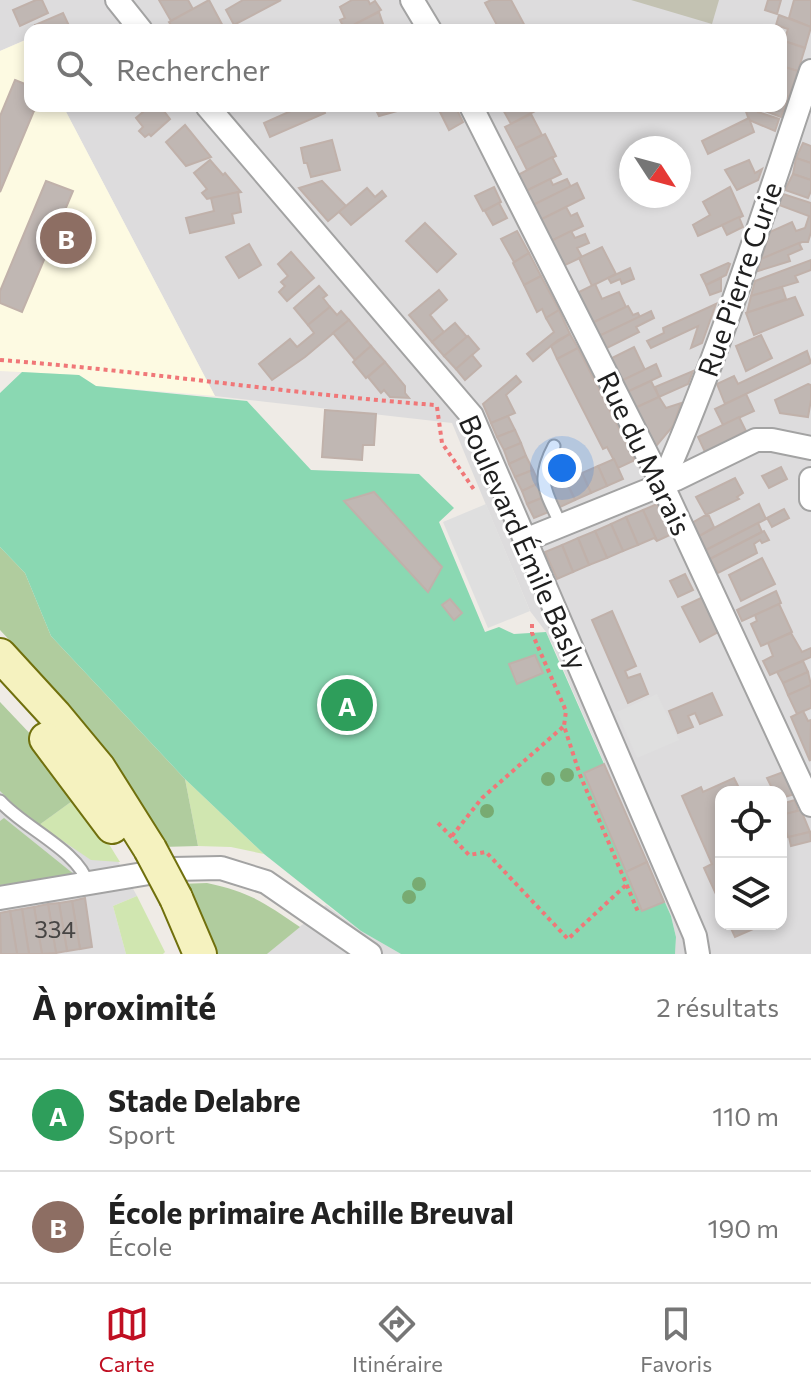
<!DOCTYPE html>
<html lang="fr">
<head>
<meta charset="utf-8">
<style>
	body { margin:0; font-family:Commissioner,sans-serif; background:#f2f2f2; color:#222 }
	.controls { position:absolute; right:24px; bottom:24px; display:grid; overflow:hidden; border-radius:16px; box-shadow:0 4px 12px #0003 }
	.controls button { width:72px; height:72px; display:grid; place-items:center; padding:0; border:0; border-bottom:2px solid #e0e0e0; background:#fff; color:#222; font:40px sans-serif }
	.compass { position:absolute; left:619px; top:136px; width:72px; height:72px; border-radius:50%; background:#fff; box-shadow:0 4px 12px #0003; rotate:126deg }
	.you { position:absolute; left:562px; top:468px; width:28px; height:28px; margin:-20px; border:6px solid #fff; border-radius:50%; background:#1a73e8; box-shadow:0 0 0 12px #1a73e833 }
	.badge { display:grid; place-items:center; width:52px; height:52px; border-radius:50%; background:#c00f22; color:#fff; font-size:26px; font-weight:700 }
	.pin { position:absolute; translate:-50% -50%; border:4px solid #fff; box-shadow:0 2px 8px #0006 }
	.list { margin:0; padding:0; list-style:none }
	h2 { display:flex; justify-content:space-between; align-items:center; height:104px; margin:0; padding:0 32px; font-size:34px }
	h2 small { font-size:26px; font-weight:400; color:#767676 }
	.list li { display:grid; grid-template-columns:52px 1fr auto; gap:24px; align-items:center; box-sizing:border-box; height:112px; padding:0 32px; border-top:2px solid #e0e0e0 }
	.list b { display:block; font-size:30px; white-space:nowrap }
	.list p { margin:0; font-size:26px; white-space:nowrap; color:#767676 }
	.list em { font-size:26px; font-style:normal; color:#767676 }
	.icon { flex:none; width:44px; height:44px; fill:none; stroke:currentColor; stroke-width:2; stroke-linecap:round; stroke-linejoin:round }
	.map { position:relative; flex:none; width:811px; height:954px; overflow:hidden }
	.search { position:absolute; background:#fff; box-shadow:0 4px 12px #0003; left:24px; right:24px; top:24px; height:88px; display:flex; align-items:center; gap:20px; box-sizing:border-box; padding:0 28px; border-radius:16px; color:#767676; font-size:30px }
	.sheet { height:328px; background:#fff }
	nav { display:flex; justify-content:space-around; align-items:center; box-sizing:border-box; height:112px; border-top:2px solid #e0e0e0; background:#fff; font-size:22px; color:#767676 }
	nav a { display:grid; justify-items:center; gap:4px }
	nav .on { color:#c00f22 }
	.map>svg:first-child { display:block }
	.residential { fill:#dddcdd; fill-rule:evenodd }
	.education { fill:#fdfae2 }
	.construction { fill:#c3c2b2 }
	.grass { fill:#d0e6b0 }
	.forest { fill:#b0cc9e }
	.pitch { fill:#8ad8b2 }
	.parking { fill:#dfdfdf }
	.building { fill:#c0b7b3; stroke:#c0b1aa; stroke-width:2 }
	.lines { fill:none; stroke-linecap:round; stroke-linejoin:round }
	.service-casing { stroke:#a3a3a3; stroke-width:15 }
	.minor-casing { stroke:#a3a3a3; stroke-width:26 }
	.secondary-casing { stroke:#70700d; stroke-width:36 }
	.path { stroke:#f07778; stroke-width:4; stroke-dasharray:4 4; stroke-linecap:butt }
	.service { stroke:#fff; stroke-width:11 }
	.minor { stroke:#fff; stroke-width:22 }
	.secondary { stroke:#f5f2bf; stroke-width:32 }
	.secondary-bridge-casing { stroke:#70700d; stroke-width:36; stroke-linecap:butt }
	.secondary-bridge { stroke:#f5f2bf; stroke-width:32 }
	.tree { fill:#78ab72 }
	.labels { text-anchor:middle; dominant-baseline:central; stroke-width:6; stroke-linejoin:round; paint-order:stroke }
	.number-label { font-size:24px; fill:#474544 }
	.street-label { font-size:28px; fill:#1f1f1f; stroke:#fff }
</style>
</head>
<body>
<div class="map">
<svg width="811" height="954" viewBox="0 0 811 954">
	<rect width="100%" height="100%" fill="#efebe6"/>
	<g class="residential">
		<path d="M0 0H811V954H675L676 937 671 916 553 646 546 632 530 611 452 423 215 396 63 106H781V30H30V43L27 39 0 51ZM631 148H679V196H631ZM721 792H781V924H721Z"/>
		<polygon points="0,702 102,832 137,896 113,906 126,954 0,954"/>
		<polygon points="326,905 361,931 401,954 267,954"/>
	</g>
	<polygon class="education" points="28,39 30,43 30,106 63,106 215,396 96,386 79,375 0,371 0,51"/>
	<polygon class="construction" points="631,0 719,0 712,24"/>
	<g class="grass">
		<polygon points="185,779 264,854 231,847 198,846"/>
		<polygon points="79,796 120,862 91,860 39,825"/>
		<polygon points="137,896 165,952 163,954 126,954 113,906"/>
	</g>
	<g class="forest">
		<path d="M0 547 25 573 51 636 185 779 198 846 162 847C113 771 63 695 0 630Z"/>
		<polygon points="0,702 36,740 79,796 39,825 22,813 0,791"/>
		<polygon points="4,818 75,875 0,885 0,821"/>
		<path d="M207 883C250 892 265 903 300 927L267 954H211L179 884Z"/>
	</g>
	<polygon class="pitch" points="22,372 79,375 96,386 247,401 311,470 419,474 454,508 439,522 485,632 499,627 514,634 546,632 671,916 676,937 675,954 401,954 361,931 264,854 185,779 51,636 25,573 0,547 0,393"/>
	<g class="parking">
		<polygon points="486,504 530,611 488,628 443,522"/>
		<polygon points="657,694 679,740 637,758 617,712"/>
	</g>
	<g class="building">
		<polygon points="36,0 42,0 48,13 20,26 13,10"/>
		<polygon points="159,0 188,0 193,9 171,21"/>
		<polygon points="209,0 225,30 174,30 169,22"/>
		<polygon points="243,0 281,0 234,25 226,10"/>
		<polygon points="352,0 368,0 370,4 375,1 381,10 345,30 340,20 345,18 340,7"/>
		<polygon points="491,0 511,0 525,26 518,30 497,30 495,26 497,25 485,3"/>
		<polygon points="768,0 781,0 777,14 765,10"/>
		<polygon points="794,0 811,0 811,27 789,18"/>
		<polygon points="379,12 385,30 358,30 355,24"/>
		<polygon points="63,13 71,30 37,30 35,25"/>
		<polygon points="779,15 811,27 805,48 784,41 788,29 776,25"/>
		<polygon points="781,40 805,48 798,71 781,66"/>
		<polygon points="781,66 798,71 789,97 781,95"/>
		<polygon points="15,80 30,86 30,106 36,106 0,192 0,116"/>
		<polygon points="781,95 789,97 781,117 762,110 763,106 781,106"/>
		<polygon points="150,106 160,106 170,119 151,136 149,134 145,137 139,131 143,127 136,118"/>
		<polygon points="302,106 322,106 325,113 270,137 264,123"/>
		<polygon points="374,106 415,106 379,116"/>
		<polygon points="437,106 455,106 463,122 449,130"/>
		<polygon points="501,106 532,106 535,111 511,124"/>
		<polygon points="744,106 752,106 759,109 758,112 779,119 775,131 749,120"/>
		<polygon points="531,114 542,135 516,148 505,127"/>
		<polygon points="749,118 754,132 708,154 702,141"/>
		<polygon points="185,125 211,157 186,166 166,142"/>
		<polygon points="545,134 556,156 527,170 516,148"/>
		<polygon points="332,140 340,170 311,177 307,163 304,163 301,148"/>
		<polygon points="803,143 811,146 811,163 796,158"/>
		<polygon points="552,157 561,174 526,191 518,175"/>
		<polygon points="796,158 811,163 811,180 793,174"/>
		<polygon points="210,160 223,175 225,173 241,192 207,199 202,193 207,189 194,173"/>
		<polygon points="749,160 755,173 762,169 758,180 737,190 725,170"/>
		<polygon points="793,174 811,180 811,191 808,198 785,190"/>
		<polygon points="550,179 553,185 567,179 571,187 533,205 526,191"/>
		<polygon points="46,181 73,191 22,312 0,303 0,291"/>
		<polygon points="322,181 346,206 328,221 299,188"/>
		<polygon points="577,183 584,198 540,220 533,205"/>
		<polygon points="494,187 501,202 483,211 475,196"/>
		<polygon points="730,187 743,216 698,236 693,225 710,215 703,202"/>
		<polygon points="367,188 375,197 382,191 386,196 351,225 339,212"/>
		<polygon points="238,192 241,212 232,214 234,223 190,233 186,218 214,211 211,198"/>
		<polygon points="783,194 811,203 811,232 808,242 802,242 761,259 770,232 792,222 796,231 805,228 809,216 779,205"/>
		<polygon points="499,203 507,218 493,225 485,211"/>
		<polygon points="566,207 571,216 577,213 583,226 551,241 540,220"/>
		<polygon points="739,217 743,227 727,235 722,225"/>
		<polygon points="425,223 456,254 437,272 406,241"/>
		<polygon points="517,231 529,253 514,262 501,239"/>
		<polygon points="571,231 575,238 585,234 589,243 577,248 582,257 563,266 551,241"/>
		<polygon points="799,243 802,249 788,255 790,261 758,271 761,259"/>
		<polygon points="249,244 261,265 239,278 226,257"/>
		<polygon points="602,247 616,274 592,286 579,258"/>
		<polygon points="291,252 314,278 287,301 279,292 285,286 281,282 288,276 278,264"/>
		<polygon points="529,253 541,276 524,285 513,263"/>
		<polygon points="811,260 811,270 795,276 798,282 751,296 755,281"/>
		<polygon points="728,263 730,264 726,275 706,285 701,275"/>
		<polygon points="630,268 634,279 622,284 620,279 611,283 608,278"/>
		<polygon points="541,276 559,310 546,318 542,309 537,312 524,285"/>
		<polygon points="721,278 721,291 710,295 706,285"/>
		<polygon points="595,284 602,299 619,292 626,307 592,323 577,293"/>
		<polygon points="319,286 327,295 323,298 330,307 308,325 294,308"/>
		<polygon points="782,287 786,299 747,313 751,296"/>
		<polygon points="439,290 447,300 430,315 444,332 432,342 409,315"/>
		<polygon points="795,297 803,315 754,335 746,313"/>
		<polygon points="716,304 702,343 691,348 698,326 651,348 647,341 664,333 663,328"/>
		<polygon points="628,306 633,315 638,313 640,317 599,336 592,323"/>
		<polygon points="330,307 337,315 341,311 349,320 305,357 272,380 259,364 290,339 297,347 314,333 308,325"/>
		<polygon points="559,310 570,334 558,340 533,361 527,354 554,332 546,318"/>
		<polygon points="651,311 654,318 636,327 639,332 605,349 599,336"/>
		<polygon points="349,320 371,346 355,360 333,333"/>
		<polygon points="455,323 467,337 444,356 432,342"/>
		<polygon points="570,334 578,348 557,359 551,346"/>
		<polygon points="761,335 772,358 746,371 736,346"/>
		<polygon points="468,336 479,349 456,369 444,356"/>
		<polygon points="371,346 385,362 366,378 353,362"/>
		<polygon points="634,347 645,370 621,381 610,359"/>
		<polygon points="578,348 635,460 618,468 607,447 603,449 557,359"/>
		<polygon points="807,351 811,363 725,404 717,384 734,376 738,384"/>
		<polygon points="472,355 481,366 465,380 456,369"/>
		<polygon points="385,362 405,386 405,393 409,398 390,397 384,390 381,393 368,377"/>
		<polygon points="656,364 661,376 627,392 621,381"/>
		<polygon points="693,371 688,384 659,397 655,387"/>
		<polygon points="516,376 521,382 506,395 515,413 491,423 483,404"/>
		<polygon points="651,381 659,397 635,408 627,392"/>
		<polygon points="808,384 811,385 811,400 808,417 780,413 775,400"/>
		<polygon points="746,394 754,411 723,425 715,409"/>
		<polygon points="659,397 666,408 681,403 673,426 657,445 652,442 635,408"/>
		<polygon points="325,410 376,414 374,445 363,445 362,460 322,457"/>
		<polygon points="508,416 515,430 497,437 491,423"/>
		<polygon points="739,417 746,431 705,452 698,437"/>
		<polygon points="515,430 521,443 504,450 497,437"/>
		<polygon points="521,443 526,456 509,464 504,450"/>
		<polygon points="526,456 533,470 515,477 509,464"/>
		<polygon points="614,459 623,479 607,486 598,466"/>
		<polygon points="598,466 607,486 591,493 582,473"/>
		<polygon points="781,467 787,479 769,488 762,476"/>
		<polygon points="533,470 539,483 522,491 515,477"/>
		<polygon points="582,473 591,493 575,500 566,481"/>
		<polygon points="735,478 743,493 737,497 739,499 706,515 696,497"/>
		<polygon points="566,481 575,500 558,508 549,488"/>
		<polygon points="539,483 544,497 527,504 522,491"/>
		<polygon points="374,492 442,567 428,592 344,501"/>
		<polygon points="544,497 551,511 534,518 527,504"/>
		<polygon points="657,504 672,534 657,541 643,510"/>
		<polygon points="759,504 766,519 706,550 699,536"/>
		<polygon points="784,509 789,518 772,527 767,518"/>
		<polygon points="643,510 657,541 654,538 638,545 626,517"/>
		<polygon points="704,516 709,516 714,527 699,536 692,523"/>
		<polygon points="626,517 638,545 623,551 611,524"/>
		<polygon points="758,523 762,532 710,559 706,550"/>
		<polygon points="611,524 623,551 607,558 595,531"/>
		<polygon points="595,531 607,558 589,565 578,538"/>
		<polygon points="764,531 769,540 762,543 760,540 754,544 757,553 718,573 710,559"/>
		<polygon points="578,538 589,565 573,572 562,545"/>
		<polygon points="562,545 573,572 557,579 545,552"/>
		<polygon points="762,558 775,584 741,601 729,575"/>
		<polygon points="685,574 693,590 678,597 670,581"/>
		<polygon points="776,591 781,603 742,621 737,610"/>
		<polygon points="703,597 720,631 700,642 682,607"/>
		<polygon points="450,599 462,613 454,620 442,605"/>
		<polygon points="779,604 792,632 761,646 751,624 757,621 755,615"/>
		<polygon points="612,611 636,666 625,671 628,678 640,674 648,694 628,703 592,620"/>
		<polygon points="791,633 802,652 811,648 811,657 770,675 763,661 773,656 768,643"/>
		<polygon points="535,655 543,673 517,684 509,664"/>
		<polygon points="803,661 808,672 783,683 777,672"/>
		<polygon points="808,672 811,685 788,695 783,683"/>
		<polygon points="811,685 811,708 797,714 788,695"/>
		<polygon points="712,693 722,715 700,724 695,713 688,716 693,727 678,733 669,711"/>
		<polygon points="803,711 808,721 811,720 810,761 791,717"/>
		<polygon points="604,764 647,862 626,872 584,773"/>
		<polygon points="786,771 795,794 781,798 781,792 774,792 767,778"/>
		<polygon points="734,778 741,792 721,792 721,905 704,868 712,864 682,796 701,787 703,792"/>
		<polygon points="795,800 798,811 783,815 781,804"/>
		<polygon points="801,810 810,832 788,837 781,815"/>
		<polygon points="810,832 811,841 791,846 789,837"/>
		<polygon points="647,862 664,902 642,911 626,872"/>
		<polygon points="85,898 92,947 80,949 72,901"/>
		<polygon points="72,901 80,949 67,951 59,903"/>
		<polygon points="59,903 67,951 56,953 48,904"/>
		<polygon points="48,904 56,953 42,954 34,907"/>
		<polygon points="34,907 42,954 29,954 22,909"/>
		<polygon points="22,909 29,954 17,954 10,911"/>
		<polygon points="10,911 17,954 1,954 0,913"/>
		<polygon points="729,924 753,924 753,929 735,937"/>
	</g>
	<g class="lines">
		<defs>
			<g id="service">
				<path d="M554 446C535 481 546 492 561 525"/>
				<path d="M0 801C24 828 79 851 88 884"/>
			</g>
			<g id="minor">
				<polyline points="117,0 141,30"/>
				<polyline points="412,0 430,30"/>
				<polyline points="207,106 472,416 695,936 698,954"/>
				<polyline points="471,106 662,484 811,805"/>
				<polyline points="811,479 811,499"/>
				<path d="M662 484C721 350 764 210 811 71"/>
				<polyline points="525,540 676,479 756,440 772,440 811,448"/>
				<polyline points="0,898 173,869 221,868 266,882 370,954"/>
			</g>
			<g id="secondary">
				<polyline points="0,655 55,715 99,768 150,849"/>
				<polyline points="46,739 112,827"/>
				<polyline points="176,898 200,954"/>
			</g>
		</defs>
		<use href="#service" class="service-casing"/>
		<use href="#minor" class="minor-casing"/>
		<use href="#secondary" class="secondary-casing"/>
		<g class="path">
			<path d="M0 360C146 371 290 394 435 405"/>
			<polyline points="437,407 442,443 475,491"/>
			<polyline points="532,624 532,633 566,711 564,726 580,775 639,914"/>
			<polyline points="438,823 469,855 486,852 568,939 626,885"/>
			<polyline points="452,836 482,798 564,726"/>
		</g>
		<use href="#service" class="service"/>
		<use href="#minor" class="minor"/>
		<use href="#secondary" class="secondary"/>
		<defs>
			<polyline id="secondary-bridge" points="150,849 176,898"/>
		</defs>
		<use href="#secondary-bridge" class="secondary-bridge-casing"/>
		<use href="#secondary-bridge" class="secondary-bridge"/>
	</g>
	<g class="tree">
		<circle cx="567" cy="775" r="7"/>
		<circle cx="548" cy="779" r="7"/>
		<circle cx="487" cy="811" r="7"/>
		<circle cx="419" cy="884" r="7"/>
		<circle cx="409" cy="897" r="7"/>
	</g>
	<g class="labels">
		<g class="number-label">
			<text x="55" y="928">334</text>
		</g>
		<g class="street-label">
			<text transform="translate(739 279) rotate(-71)">Rue Pierre Curie</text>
			<text transform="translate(645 453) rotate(64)">Rue du Marais</text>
			<text transform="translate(524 542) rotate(66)">Boulevard Émile Basly</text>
		</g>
	</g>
</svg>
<div class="controls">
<button><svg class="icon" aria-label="locate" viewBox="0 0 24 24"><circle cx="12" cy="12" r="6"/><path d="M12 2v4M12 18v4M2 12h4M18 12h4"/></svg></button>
<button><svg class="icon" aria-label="layers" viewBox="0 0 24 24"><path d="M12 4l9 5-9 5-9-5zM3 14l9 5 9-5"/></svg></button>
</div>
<svg class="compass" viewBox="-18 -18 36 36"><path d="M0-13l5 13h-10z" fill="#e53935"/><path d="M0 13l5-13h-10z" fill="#767676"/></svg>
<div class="you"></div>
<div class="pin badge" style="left:347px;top:705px;background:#2e9e5b">A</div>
<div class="pin badge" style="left:66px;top:238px;background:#8d6e63">B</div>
<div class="search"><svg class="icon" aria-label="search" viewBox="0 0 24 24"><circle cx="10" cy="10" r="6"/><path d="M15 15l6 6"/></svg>Rechercher</div>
</div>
<section class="sheet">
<h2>À proximité<small>2 résultats</small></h2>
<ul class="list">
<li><span class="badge" style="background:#2e9e5b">A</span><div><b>Stade Delabre</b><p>Sport</p></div><em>110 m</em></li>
<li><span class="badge" style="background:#8d6e63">B</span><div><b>École primaire Achille Breuval</b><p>École</p></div><em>190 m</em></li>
</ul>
</section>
<nav>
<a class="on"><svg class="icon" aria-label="map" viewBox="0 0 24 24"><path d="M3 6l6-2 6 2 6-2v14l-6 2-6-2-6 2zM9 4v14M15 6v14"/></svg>Carte</a>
<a><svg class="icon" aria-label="directions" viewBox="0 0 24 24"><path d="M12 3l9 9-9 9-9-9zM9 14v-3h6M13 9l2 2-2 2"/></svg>Itinéraire</a>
<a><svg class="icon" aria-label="saved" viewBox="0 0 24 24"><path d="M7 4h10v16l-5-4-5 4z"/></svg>Favoris</a>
</nav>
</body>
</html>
